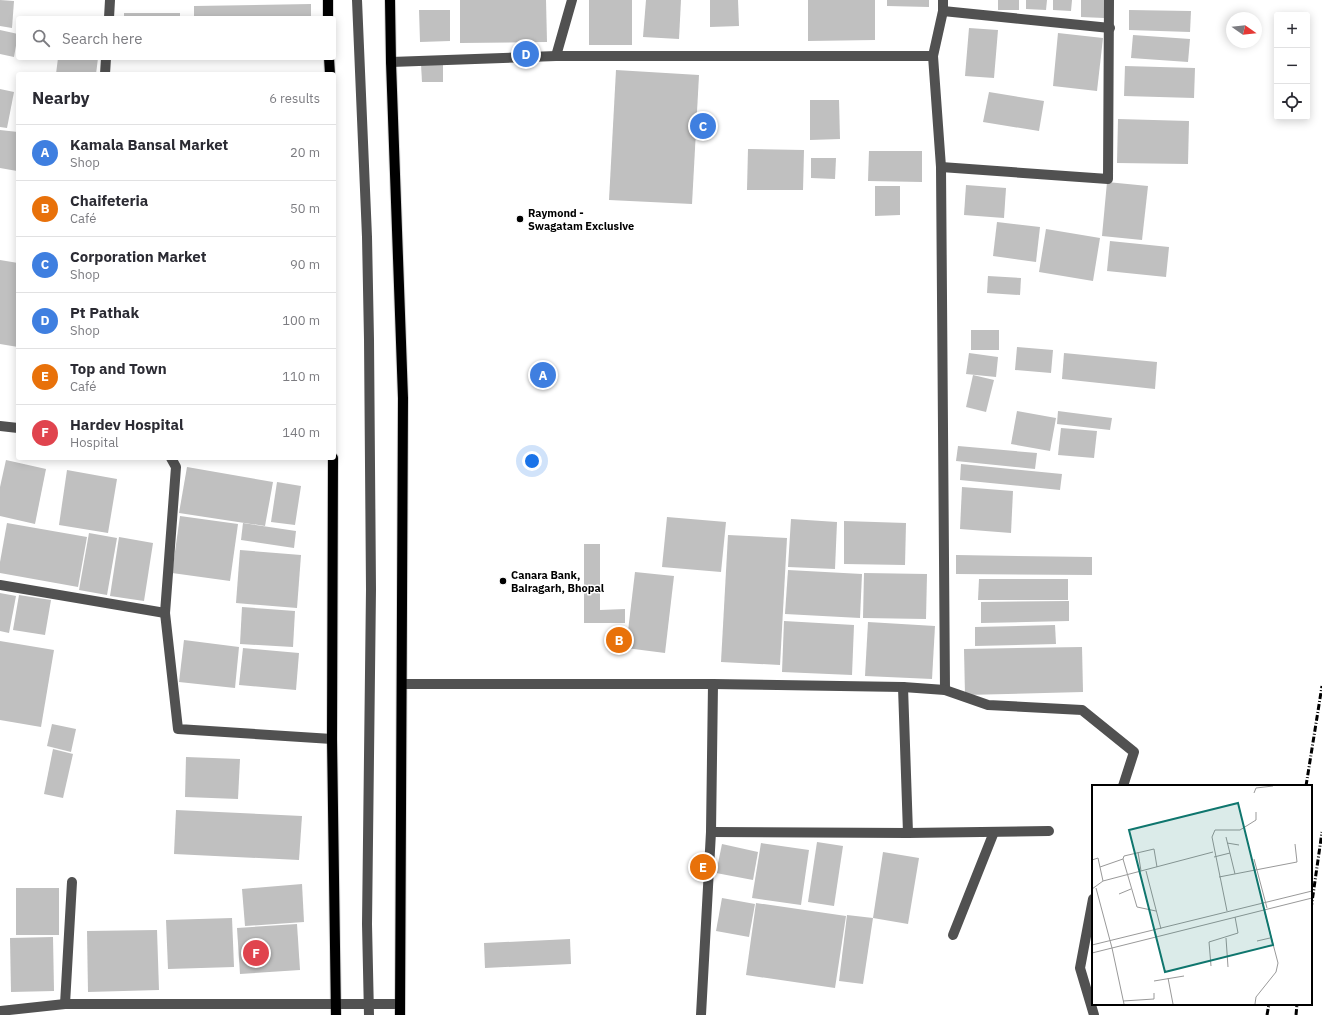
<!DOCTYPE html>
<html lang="en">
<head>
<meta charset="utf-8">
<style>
	body { margin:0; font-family:"IBM Plex Sans",sans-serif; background:#f7f7f7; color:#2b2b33 }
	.controls { position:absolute; right:12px; top:12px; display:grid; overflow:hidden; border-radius:4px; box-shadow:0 2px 10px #0003 }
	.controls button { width:36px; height:36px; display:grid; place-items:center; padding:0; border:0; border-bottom:1px solid #e1e1e2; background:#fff; color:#2b2b33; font:20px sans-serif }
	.compass { position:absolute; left:1226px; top:12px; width:36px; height:36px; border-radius:50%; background:#fff; box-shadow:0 2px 10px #0003; rotate:104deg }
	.you { position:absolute; left:532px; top:461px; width:14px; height:14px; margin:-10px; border:3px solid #fff; border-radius:50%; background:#1a73e8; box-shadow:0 0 0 6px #1a73e833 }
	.badge { display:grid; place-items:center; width:26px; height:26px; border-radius:50%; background:#000; color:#fff; font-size:13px; font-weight:700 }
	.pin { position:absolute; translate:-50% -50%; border:2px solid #fff; box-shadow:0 1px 4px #0006 }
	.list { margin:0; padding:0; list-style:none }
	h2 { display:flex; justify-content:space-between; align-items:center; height:52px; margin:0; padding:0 16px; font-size:17px }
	h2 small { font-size:13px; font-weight:400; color:#7c7c81 }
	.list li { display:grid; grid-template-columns:26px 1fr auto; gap:12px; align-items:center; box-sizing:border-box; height:56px; padding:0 16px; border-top:1px solid #e1e1e2 }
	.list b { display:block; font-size:15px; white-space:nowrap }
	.list p { margin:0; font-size:13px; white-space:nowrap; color:#7c7c81 }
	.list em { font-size:13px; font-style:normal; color:#7c7c81 }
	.icon { flex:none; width:22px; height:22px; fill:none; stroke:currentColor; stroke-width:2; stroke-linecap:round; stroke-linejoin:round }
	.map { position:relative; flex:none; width:1322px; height:1015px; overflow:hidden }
	.search { position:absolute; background:#fff; box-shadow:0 2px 10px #0003; left:16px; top:16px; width:320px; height:44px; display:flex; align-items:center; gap:10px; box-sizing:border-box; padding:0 14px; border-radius:4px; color:#7c7c81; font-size:15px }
	.panel { position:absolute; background:#fff; box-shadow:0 2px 10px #0003; left:16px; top:72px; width:320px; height:388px; border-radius:4px }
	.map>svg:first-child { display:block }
	.building { fill:#c0c0c0 }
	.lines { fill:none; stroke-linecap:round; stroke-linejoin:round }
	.major-casing { stroke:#dbdbdb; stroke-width:12 }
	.minor { stroke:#515151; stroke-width:10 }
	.major { stroke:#000; stroke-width:10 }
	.rail { stroke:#000; stroke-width:3; stroke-dasharray:6 2 1 2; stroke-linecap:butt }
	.poi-dot { fill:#000; stroke:#fff; stroke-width:1.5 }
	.labels { text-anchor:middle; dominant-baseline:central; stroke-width:3; stroke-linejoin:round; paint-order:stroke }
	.poi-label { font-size:11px; font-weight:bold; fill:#000; stroke:#fff; text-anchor:start }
	.inset-road { fill:none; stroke:#999; stroke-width:1 }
	.view { fill:#0f766e; fill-opacity:0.15; stroke:#0f766e; stroke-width:2 }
	.inset-edge { fill:none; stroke:#000; stroke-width:2 }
</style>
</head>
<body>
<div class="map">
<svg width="1322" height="1015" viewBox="0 0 1322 1015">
	<rect width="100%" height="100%" fill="#fff"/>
	<g class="building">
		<polygon points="0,0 14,1 12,28 0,26"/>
		<polygon points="460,0 546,0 547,42 460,43"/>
		<rect x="589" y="0" width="43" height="45"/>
		<polygon points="646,0 681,0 679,39 643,37"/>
		<polygon points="710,0 738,0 739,26 710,27"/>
		<polygon points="808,0 875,0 875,40 808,41"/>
		<polygon points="887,0 929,0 929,7 887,6"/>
		<rect x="998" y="0" width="21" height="10"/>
		<polygon points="1026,0 1047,0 1046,10 1026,9"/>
		<polygon points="1053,0 1072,0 1071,11 1053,10"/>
		<polygon points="1081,0 1105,0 1104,18 1081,17"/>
		<polygon points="311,4 311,18 194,18 194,6"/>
		<polygon points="419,10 450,10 450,41 420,42"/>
		<polygon points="1129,10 1191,11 1190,32 1129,30"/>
		<rect x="124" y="13" width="56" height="5"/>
		<polygon points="969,28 998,30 994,78 965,76"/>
		<polygon points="0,30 18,34 14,57 0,54"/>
		<polygon points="1058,33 1103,38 1097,91 1053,86"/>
		<polygon points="1133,35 1190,39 1188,62 1131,58"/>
		<polygon points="58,58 98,58 96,74 56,74"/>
		<polygon points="443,63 443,82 422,82 421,64"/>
		<polygon points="1125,66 1195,68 1194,98 1124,96"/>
		<polygon points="616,70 699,75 692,204 609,200"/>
		<polygon points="0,89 14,92 7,128 0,127"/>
		<polygon points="989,92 1044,101 1039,131 983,122"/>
		<polygon points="810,100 839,100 840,139 810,140"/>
		<polygon points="1118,119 1189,121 1188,164 1117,163"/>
		<polygon points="0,130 18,132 17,171 0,168"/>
		<polygon points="748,149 804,150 803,190 747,190"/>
		<polygon points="869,151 922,151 922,182 868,181"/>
		<polygon points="811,158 836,158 835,179 811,178"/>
		<polygon points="1107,182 1148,186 1142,240 1102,236"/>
		<polygon points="966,185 1006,188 1004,218 964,215"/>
		<polygon points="875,186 900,186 900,215 875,216"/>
		<polygon points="997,222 1040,227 1036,262 993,256"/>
		<polygon points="1046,229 1100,238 1093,281 1039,272"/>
		<polygon points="1110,241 1169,247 1166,277 1107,271"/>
		<polygon points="0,260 18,263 18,347 0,344"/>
		<polygon points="988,276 1021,278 1020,295 987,293"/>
		<rect x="971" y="330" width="28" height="20"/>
		<polygon points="1017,347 1053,350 1051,373 1015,370"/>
		<polygon points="969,353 998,357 996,377 966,374"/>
		<polygon points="1064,353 1157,362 1155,389 1062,379"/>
		<polygon points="973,375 994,380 986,412 966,407"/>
		<polygon points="1017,411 1056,418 1050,451 1011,444"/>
		<polygon points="1058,411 1112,418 1110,430 1057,424"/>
		<polygon points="1061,428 1097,431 1094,458 1058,455"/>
		<polygon points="958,446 1037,453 1035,469 956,461"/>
		<polygon points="6,460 46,469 35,524 0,516 0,487"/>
		<polygon points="961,464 1062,474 1060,490 960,480"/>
		<polygon points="187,467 273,482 265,526 179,513"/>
		<polygon points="67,470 117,479 108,533 59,525"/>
		<polygon points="277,482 301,486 295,525 271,522"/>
		<polygon points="962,487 1013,491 1011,533 960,529"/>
		<polygon points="180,516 238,524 230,581 172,573"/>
		<polygon points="667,517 726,522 721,572 662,567"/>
		<polygon points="791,519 837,522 835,569 788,567"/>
		<polygon points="844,521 906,523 905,565 844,564"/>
		<polygon points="7,523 87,537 78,587 0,573 0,562"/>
		<polygon points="243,523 296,531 294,548 241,540"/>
		<polygon points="89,533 117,538 107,595 79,590"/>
		<polygon points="728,535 787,538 780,665 721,662"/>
		<polygon points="119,537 153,543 144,601 110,596"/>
		<polygon points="584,544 600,544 600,610 625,609 625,623 584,623"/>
		<polygon points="240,550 301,555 297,608 236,603"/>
		<polygon points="956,555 1092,557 1092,575 956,574"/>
		<polygon points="788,570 862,574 860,618 785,614"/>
		<polygon points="635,572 674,576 665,653 626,648"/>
		<polygon points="864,573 927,574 926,619 863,618"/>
		<polygon points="979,579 1068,579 1068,600 978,600"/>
		<polygon points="0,593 16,596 9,633 0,631"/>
		<polygon points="19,595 51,600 45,635 13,630"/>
		<polygon points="1069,601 1069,621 981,623 981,602"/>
		<polygon points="242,607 295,611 293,647 240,644"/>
		<polygon points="784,621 854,625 852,675 782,672"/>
		<polygon points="868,622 935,626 932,679 865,676"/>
		<polygon points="1055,625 1056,644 975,646 975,627"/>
		<polygon points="184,640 239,647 235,688 179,682"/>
		<polygon points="0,641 54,650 41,727 0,720"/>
		<polygon points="1082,647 1083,692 965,695 964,649"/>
		<polygon points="243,648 299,653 296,690 239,685"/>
		<polygon points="52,724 76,729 71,752 47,746"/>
		<polygon points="53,749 73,754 63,798 44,794"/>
		<polygon points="186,757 240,759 238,799 185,797"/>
		<polygon points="176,810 302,816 299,860 174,854"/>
		<polygon points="817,842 843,846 834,906 808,902"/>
		<polygon points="761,843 809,850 801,905 752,898"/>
		<polygon points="722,844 758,852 753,880 716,873"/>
		<polygon points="883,852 919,858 908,924 873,918"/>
		<polygon points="302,884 304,922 245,926 242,889"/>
		<rect x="16" y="888" width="43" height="47"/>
		<polygon points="722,898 755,904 749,937 716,931"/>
		<polygon points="756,903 846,916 835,988 746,975"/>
		<polygon points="847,915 873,918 863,984 839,981"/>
		<polygon points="232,918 234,967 168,969 166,920"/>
		<polygon points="297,924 300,970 240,974 237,928"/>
		<polygon points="157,930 159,990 88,992 87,931"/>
		<polygon points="53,937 54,991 11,992 10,938"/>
		<polygon points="570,939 571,964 485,968 484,943"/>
	</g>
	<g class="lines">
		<defs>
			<g id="major">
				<polyline points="328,0 328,18"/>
				<polyline points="390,0 391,62 403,398 400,1015"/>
				<polyline points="329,58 330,74"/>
				<polyline points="333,458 332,739 336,1015"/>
			</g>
		</defs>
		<use href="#major" class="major-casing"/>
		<g class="minor">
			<polyline points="357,0 367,237 369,339 371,589 367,924 369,1015"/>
			<polyline points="943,0 943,11 933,56 941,167 945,690"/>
			<polyline points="943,11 1110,28"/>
			<polyline points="109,18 110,0"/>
			<polyline points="556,56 572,0"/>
			<polyline points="391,62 556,56 933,56"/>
			<polyline points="105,74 106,58"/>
			<polyline points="941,167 1108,179 1109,0"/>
			<polyline points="0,426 18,428"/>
			<polyline points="171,458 176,467 165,613 178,729 332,739"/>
			<polyline points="0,585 165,613"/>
			<polyline points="402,684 713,684 903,687 945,690 988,705 1082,710 1134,752 1123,786"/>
			<polyline points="903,687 908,833"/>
			<polyline points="711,832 908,833 1049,831"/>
			<polyline points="1093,899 1080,968 1094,1015"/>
			<polyline points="953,935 994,832"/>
			<polyline points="65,1004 72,882"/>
			<polyline points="0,1011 65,1004 400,1004"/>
			<polyline points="701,1015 711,832 713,684"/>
		</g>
		<use href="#major" class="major"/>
		<g class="rail">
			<polyline points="1306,786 1322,686"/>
			<polyline points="1311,909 1322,832"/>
			<polyline points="1267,1015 1269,1004"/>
			<polyline points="1296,1015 1297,1004"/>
		</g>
	</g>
	<g class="poi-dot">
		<circle cx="520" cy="219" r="4"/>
		<circle cx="503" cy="581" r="4"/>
	</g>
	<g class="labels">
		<g class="poi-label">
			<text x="528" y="213">Raymond -<tspan x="528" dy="13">Swagatam Exclusive</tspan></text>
			<text x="511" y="575">Canara Bank,<tspan x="511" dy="13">Bairagarh, Bhopal</tspan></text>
		</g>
	</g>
	<g transform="translate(1092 785)">
		<rect width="220" height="220" fill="#fff"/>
		<path class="inset-road" d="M162 8 164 3 181 1M134 52 143 89M135 58 147 60M46 67 49 86M122 72 138 68M31 74 32 71 62 64 65 82M162 74 175 123M0 75 6 73 11 96M8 82 31 74 45 122 64 126M54 86 69 144M127 92 205 77 203 59M4 103 20 163 32 219M0 104 11 96 121 67M27 109 39 104M135 126 120 52 123 45H148L164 35V27M134 153 136 182M165 156 178 153M0 160 220 106M0 168 220 113M119 181 117 157 146 148 143 132M76 193 81 219M62 196 92 191M31 216 62 214V208M163 219 164 212 184 187 186 178 170 117"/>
		<path class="view" d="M146 18 181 160 73 187 37 45Z"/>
		<rect width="220" height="220" class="inset-edge"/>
	</g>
</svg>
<div class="controls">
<button>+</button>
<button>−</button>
<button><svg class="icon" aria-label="locate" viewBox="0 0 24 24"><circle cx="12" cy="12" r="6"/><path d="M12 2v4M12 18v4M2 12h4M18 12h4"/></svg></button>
</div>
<svg class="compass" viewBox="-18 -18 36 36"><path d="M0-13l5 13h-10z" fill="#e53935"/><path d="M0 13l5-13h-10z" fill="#7c7c81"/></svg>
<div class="you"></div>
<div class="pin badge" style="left:543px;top:375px;background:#3f7fe0">A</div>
<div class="pin badge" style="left:619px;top:640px;background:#e8710a">B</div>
<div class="pin badge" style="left:703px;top:126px;background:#3f7fe0">C</div>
<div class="pin badge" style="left:526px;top:54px;background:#3f7fe0">D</div>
<div class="pin badge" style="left:703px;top:867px;background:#e8710a">E</div>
<div class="pin badge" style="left:256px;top:953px;background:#e0444e">F</div>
<div class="search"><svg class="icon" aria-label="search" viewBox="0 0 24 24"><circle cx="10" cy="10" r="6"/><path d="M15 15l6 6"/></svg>Search here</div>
<section class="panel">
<h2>Nearby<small>6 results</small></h2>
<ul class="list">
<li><span class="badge" style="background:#3f7fe0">A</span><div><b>Kamala Bansal Market</b><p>Shop</p></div><em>20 m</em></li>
<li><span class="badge" style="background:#e8710a">B</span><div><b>Chaifeteria</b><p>Café</p></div><em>50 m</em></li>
<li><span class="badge" style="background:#3f7fe0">C</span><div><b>Corporation Market</b><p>Shop</p></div><em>90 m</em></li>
<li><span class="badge" style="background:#3f7fe0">D</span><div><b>Pt Pathak</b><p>Shop</p></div><em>100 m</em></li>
<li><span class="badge" style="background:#e8710a">E</span><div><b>Top and Town</b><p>Café</p></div><em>110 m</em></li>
<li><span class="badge" style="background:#e0444e">F</span><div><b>Hardev Hospital</b><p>Hospital</p></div><em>140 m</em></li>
</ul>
</section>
</div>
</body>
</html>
